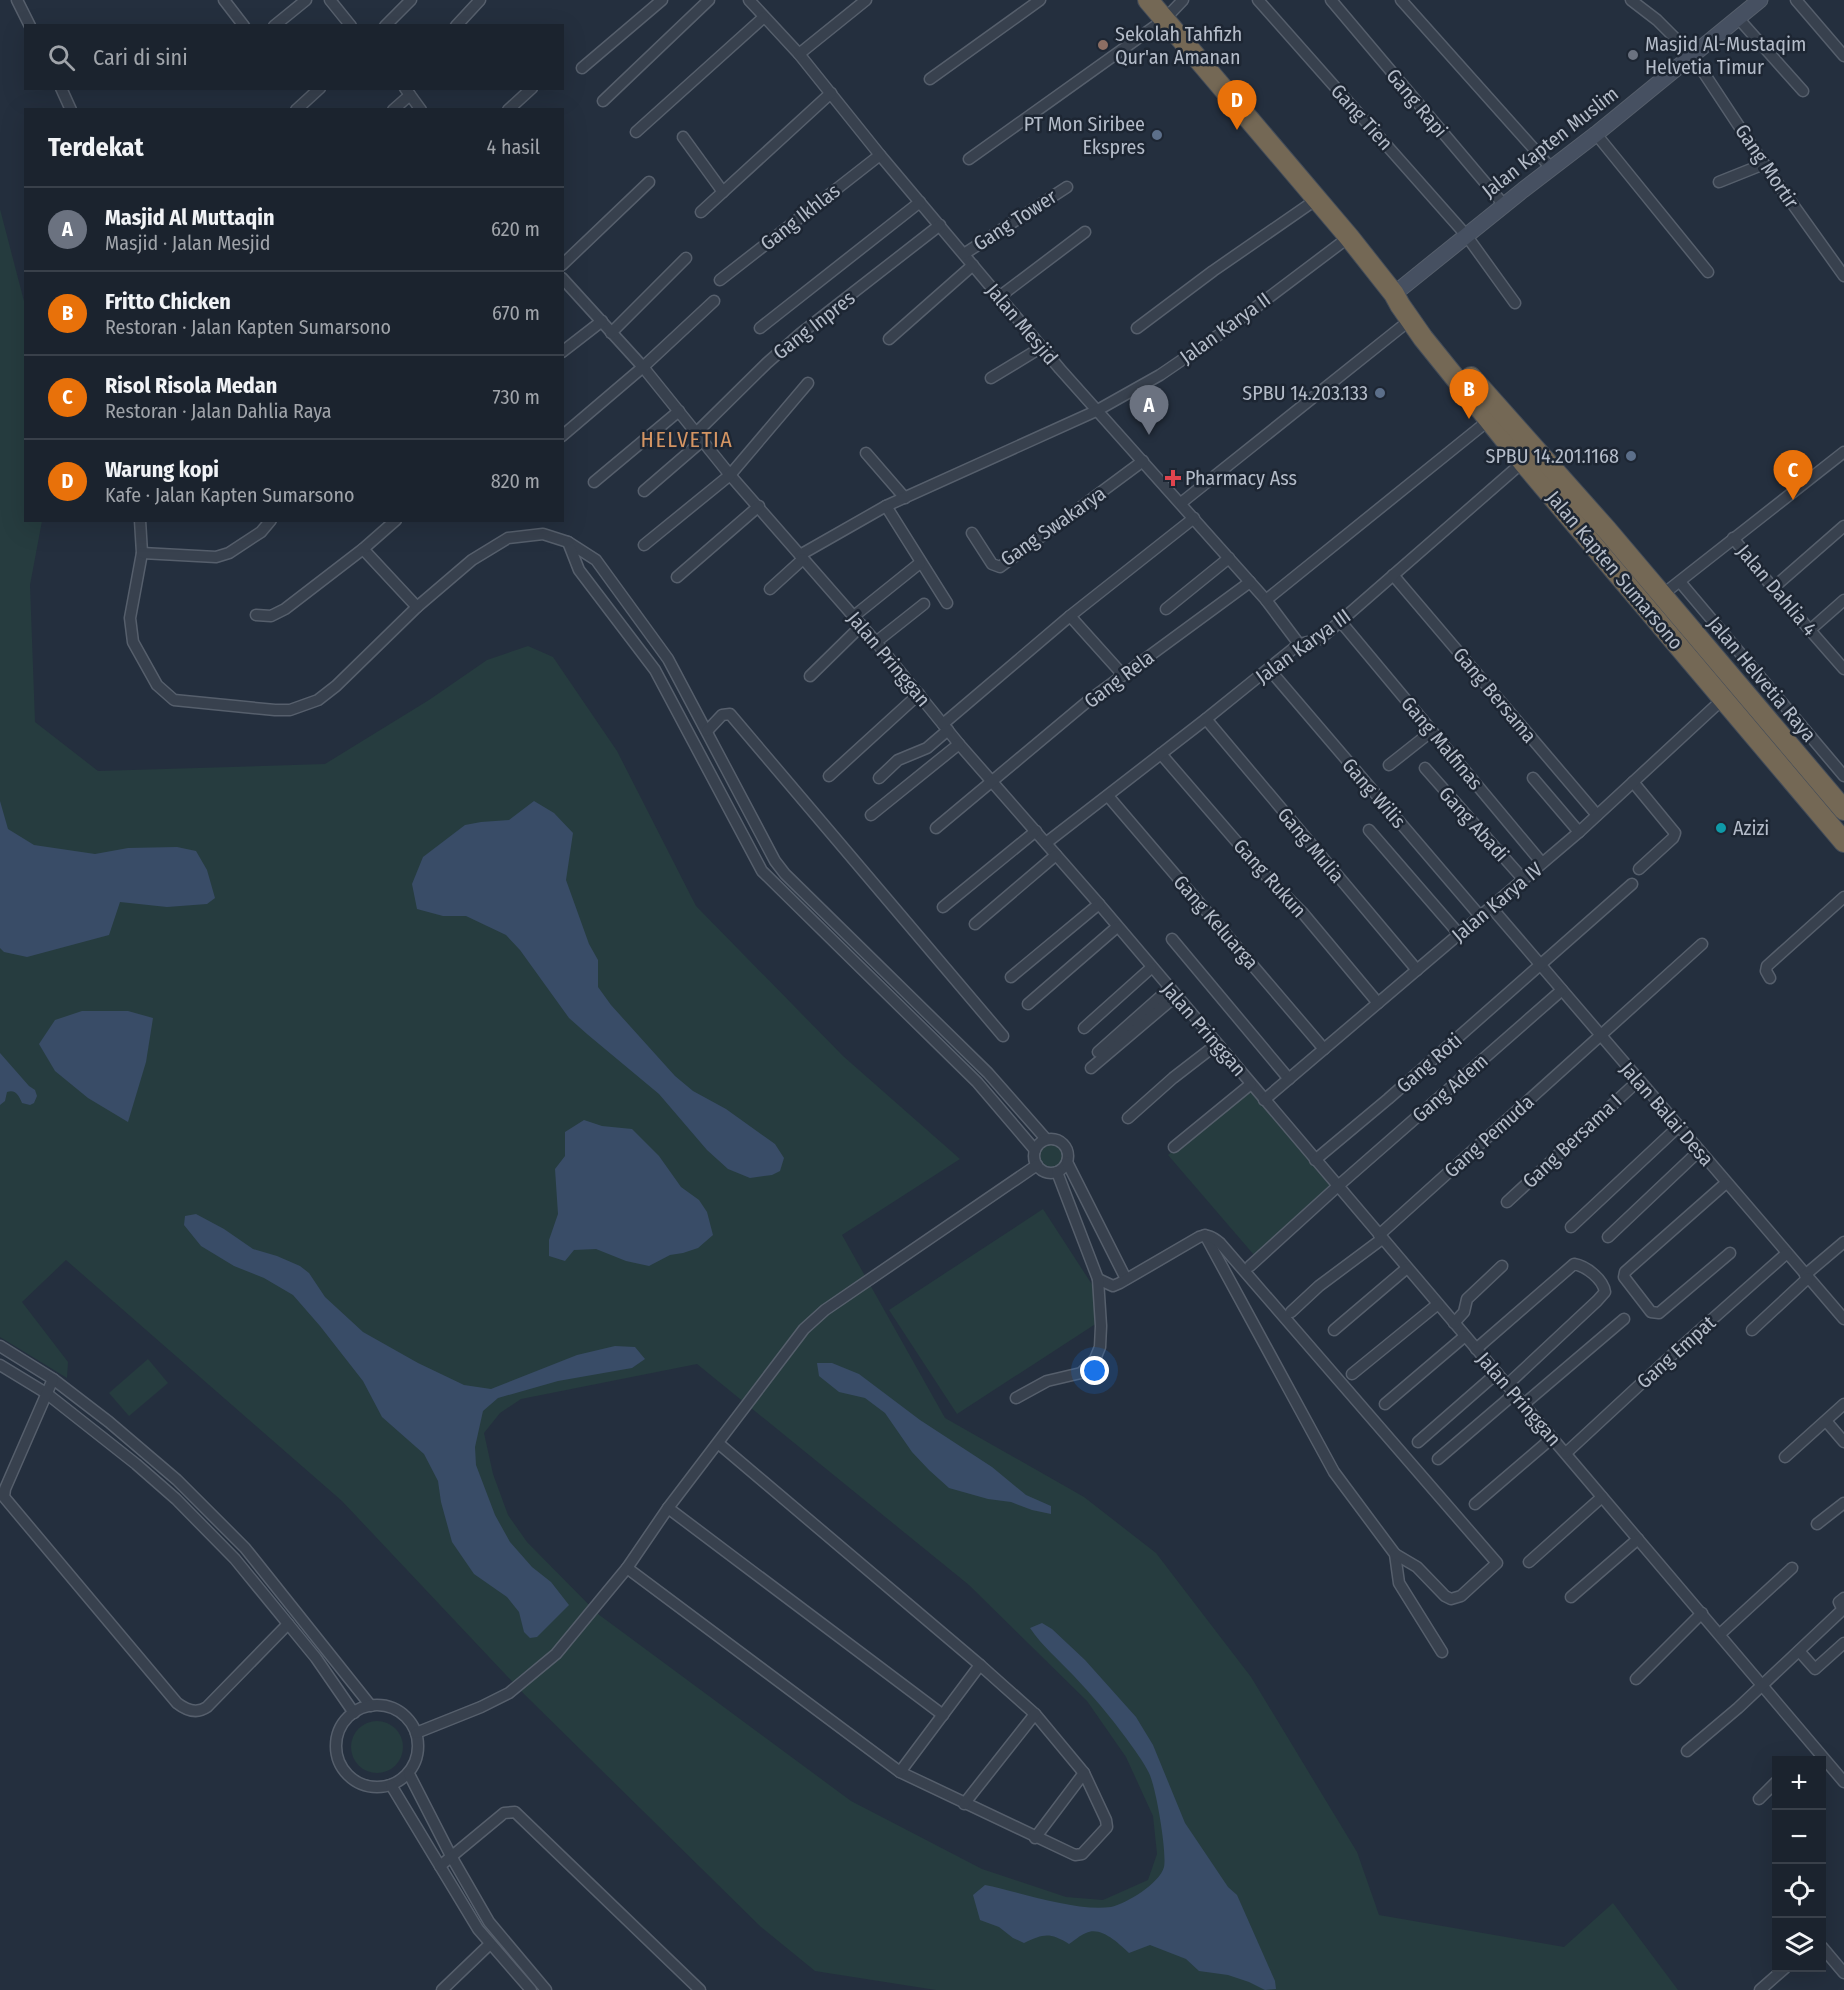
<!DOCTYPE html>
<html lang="id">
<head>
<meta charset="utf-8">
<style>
	body { margin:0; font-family:"Fira Sans Condensed",sans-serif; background:#242b36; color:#f1f3f6 }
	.controls { position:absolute; right:18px; bottom:18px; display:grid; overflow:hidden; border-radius:0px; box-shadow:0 6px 24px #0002 }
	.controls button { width:54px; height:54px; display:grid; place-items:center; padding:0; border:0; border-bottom:2px solid #39404a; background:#1b232e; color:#f1f3f6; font:30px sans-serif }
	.you { position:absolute; left:1095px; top:1371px; width:21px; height:21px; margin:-15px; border:4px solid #fff; border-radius:50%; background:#1a73e8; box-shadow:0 0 0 9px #1a73e833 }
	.badge { display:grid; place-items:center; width:39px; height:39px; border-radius:50%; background:#8ab4f8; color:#fff; font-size:20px; font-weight:700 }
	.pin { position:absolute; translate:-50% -50px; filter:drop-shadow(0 2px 3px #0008) }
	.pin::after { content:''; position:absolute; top:32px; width:21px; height:18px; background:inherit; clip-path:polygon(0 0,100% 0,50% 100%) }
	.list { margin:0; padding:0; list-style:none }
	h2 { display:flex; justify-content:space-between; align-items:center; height:78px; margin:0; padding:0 24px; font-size:26px }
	h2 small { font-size:20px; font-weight:400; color:#a0a4aa }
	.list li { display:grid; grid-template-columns:39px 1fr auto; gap:18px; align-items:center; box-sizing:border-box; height:84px; padding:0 24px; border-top:2px solid #39404a }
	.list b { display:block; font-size:22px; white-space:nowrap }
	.list p { margin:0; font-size:20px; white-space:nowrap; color:#a0a4aa }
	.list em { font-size:20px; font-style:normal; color:#a0a4aa }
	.icon { flex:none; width:33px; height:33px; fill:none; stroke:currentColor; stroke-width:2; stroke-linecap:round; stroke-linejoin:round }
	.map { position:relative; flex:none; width:1844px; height:1990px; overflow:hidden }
	.search { position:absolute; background:#1b232e; box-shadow:0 6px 24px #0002; left:24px; top:24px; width:540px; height:66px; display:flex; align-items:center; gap:15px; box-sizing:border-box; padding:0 21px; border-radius:0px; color:#a0a4aa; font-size:22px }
	.panel { position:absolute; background:#1b232e; box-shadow:0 6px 24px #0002; left:24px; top:108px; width:540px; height:414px; border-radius:0px }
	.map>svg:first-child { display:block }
	.green { fill:#263c3f; fill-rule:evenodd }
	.water { fill:#394c67 }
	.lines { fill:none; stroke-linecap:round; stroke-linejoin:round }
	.street-casing { stroke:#565f6c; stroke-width:13 }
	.secondary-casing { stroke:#565f6c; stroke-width:17 }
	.highway-casing { stroke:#434c59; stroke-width:22 }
	.street { stroke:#38414e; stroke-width:10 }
	.secondary { stroke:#465061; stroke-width:15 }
	.highway { stroke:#746855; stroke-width:20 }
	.education-dot { fill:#8d6e63; stroke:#1d2633; stroke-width:2 }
	.worship-dot { fill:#6b7280; stroke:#1d2633; stroke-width:2 }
	.service-dot { fill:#5c6f8a; stroke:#1d2633; stroke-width:2 }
	.health-dot { fill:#e0444e; stroke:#1d2633; stroke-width:2 }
	.culture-dot { fill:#0f9aa8; stroke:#1d2633; stroke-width:2 }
	.labels { text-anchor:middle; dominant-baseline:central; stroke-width:5; stroke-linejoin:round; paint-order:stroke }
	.poi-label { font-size:20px; fill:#b4bcc9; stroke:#1d2633; text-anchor:start }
	.street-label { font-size:20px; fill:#b4bcc9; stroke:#1d2633 }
	.quarter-label { font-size:22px; letter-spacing:1.5px; fill:#d59563; stroke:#1d2633 }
</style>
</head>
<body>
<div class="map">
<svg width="1844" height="1990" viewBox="0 0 1844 1990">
	<rect width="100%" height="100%" fill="#242f3e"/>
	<g class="green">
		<path d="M0 209 25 305 26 520 42 521 30 585 35 722 98 771 325 764 429 700 487 660 528 646 553 657 617 751 696 906 843 1056 960 1159 842 1235 945 1418 1084 1497 1156 1553 1251 1677 1357 1852 1379 1915 1564 1947 1613 1903 1678 1990H936L815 1971 761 1927 524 1694 342 1501 66 1260 22 1302 68 1362 67 1378 0 1337ZM697 1364 969 1585 1087 1701 1126 1757 1153 1816 1157 1854 1148 1880 1103 1900 1066 1897 982 1869 851 1801 598 1614 527 1542 508 1515 493 1474 484 1433 500 1413 521 1399Z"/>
		<polygon points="1247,1086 1334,1186 1254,1255 1168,1155"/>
		<circle cx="1051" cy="1155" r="12"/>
		<polygon points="1043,1209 1093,1286 1097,1323 957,1414 889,1310"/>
		<polygon points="148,1359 168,1383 129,1416 109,1393"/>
		<circle cx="377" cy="1747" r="26"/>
	</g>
	<g class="water">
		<polygon points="0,801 8,829 34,845 95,854 128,848 177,847 196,851 207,870 215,898 207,904 167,907 120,902 109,935 27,957 4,952 0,948"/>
		<polygon points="534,801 554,813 573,833 566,880 589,944 598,960 598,987 611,1005 675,1076 693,1091 726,1109 775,1144 784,1158 780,1171 772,1175 750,1178 728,1169 707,1150 659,1094 587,1034 569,1018 520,950 506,935 466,916 443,916 417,909 412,884 423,857 465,825 481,822 509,820"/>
		<polygon points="82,1011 128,1011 153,1018 146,1062 128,1122 88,1098 55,1071 39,1044 55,1020"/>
		<path d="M0 1053 29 1086 35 1090 37 1096 34 1103 30 1105 22 1103C19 1096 16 1089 7 1092L5 1101 0 1105Z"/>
		<polygon points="584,1120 602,1126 632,1129 659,1156 681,1187 699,1200 707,1212 713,1235 698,1248 683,1253 670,1255 649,1266 626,1261 596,1249 574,1250 565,1261 549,1256 549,1240 558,1214 555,1169 565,1156 565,1132"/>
		<polygon points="196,1214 224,1229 253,1249 277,1256 300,1266 309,1273 325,1297 363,1332 418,1363 464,1385 491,1389 577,1355 615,1346 635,1347 645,1359 632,1368 558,1381 498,1398 483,1411 475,1447 476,1465 495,1515 510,1542 532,1567 551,1582 569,1605 537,1637 530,1638 524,1632 519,1612 507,1597 474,1574 452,1542 441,1502 438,1481 424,1454 382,1417 363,1381 320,1326 293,1295 264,1278 234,1266 201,1246 184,1225 185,1216"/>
		<polygon points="817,1363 832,1363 859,1374 920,1420 992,1467 1026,1495 1051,1506 1051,1514 1032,1510 1011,1502 988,1499 949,1488 929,1470 912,1452 885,1413 865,1398 839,1392 819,1376"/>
		<path d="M1042 1623 1052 1629 1085 1660 1136 1717 1153 1745 1185 1823 1228 1887 1237 1895 1275 1981 1276 1989 1265 1990 1249 1982 1228 1975 1199 1971 1186 1959 1150 1945 1129 1953C1118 1943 1101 1926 1086 1933 1080 1935 1074 1941 1069 1944 1049 1932 1044 1934 1024 1943L1013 1938 999 1927 980 1920 973 1895 985 1885C1020 1892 1077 1912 1111 1907 1126 1904 1160 1883 1164 1867 1167 1852 1156 1787 1149 1773 1143 1761 1134 1749 1126 1738 1110 1716 1092 1695 1073 1675 1058 1659 1042 1646 1030 1628Z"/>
	</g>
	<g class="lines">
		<defs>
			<g id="street">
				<polyline points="17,0 30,26"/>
				<polyline points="224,0 244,26"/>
				<polyline points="330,0 351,26"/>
				<polyline points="749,0 799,54 880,155 1060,369 1266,600 1299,644"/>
				<polyline points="1258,0 1466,235 1515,303"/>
				<polyline points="1331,0 1504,205"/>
				<polyline points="1401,0 1551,168"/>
				<polyline points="1631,0 1657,20 1692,55 1764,164 1844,276"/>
				<polyline points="1796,0 1844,56"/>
				<polyline points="1738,18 1803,91"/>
				<polyline points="274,26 306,0"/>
				<polyline points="385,26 411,0"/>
				<polyline points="456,26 480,0"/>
				<polyline points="799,54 866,0"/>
				<polyline points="582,68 662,0"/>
				<polyline points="930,79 1040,0"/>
				<polyline points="61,88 71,110"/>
				<polyline points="405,88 421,110"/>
				<polyline points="603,101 709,0"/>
				<polyline points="296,110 320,88"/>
				<polyline points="393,110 410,95"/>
				<polyline points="508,110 532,88"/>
				<polyline points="636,132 764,17"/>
				<polyline points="1596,134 1708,272"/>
				<polyline points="683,137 723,192"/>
				<polyline points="969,159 1165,19 1183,0"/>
				<polyline points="1719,182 1764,164"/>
				<polyline points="701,212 831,93"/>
				<polyline points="964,254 1067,187"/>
				<polyline points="562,265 649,182"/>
				<polyline points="562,278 643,367 730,475 876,642 959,744 1099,904 1844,1782"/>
				<polyline points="720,280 880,155"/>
				<polyline points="999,297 1085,232"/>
				<polyline points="760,328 920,202"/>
				<polyline points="1137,328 1213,271 1317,199"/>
				<polyline points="611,333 686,258"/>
				<polyline points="889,339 973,265"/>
				<polyline points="562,352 602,321"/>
				<polyline points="991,378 1042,347"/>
				<polyline points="696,433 767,363 800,334 940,225"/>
				<polyline points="562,436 643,367 714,301"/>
				<polyline points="866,453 905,498"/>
				<polyline points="594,482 679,411"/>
				<polyline points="644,491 702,441"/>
				<polyline points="1181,503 1410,320"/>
				<polyline points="886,506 947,603"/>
				<polyline points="140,520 142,553 130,618 133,642 157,685 174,700 275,710 290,710 318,700 336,686 417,607 472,560 508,538 543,534 568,542 596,560 668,659 775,861 785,874 988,1073 1046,1139"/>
				<polyline points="972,533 992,564 1000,567 1143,461"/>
				<polyline points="1733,538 1773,588 1844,669"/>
				<polyline points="568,542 579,570 655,670 762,871 977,1082 1035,1150"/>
				<polyline points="644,545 730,475 808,383"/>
				<polyline points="363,549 417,607"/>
				<polyline points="142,553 216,557 229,553 261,532 271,520"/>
				<polyline points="800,555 886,506 1096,411 1160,375 1223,332 1349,237"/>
				<polyline points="1393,575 1597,815"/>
				<polyline points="677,577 759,506"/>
				<polyline points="1680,582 1844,776"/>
				<polyline points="1773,588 1844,526"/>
				<polyline points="770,589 803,559"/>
				<polyline points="1662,595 1844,452"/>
				<polyline points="1266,600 1489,420"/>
				<polyline points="1166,609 1229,558"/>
				<polyline points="256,615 271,616 285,609 363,549 396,520"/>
				<polyline points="854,616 920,563"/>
				<polyline points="1070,616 1123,675"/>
				<polyline points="1341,622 1542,863"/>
				<polyline points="1810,630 1844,600"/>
				<polyline points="876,642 924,604"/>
				<polyline points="1269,669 1480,916"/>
				<polyline points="810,676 862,625"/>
				<polyline points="1206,719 1417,970"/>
				<polyline points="943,724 1070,616 1194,518"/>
				<polyline points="707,731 722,715 730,714 1003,1036"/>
				<polyline points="1161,754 1268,878 1302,912 1378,1003"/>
				<polyline points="1389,765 1432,731"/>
				<polyline points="1425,768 1523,879"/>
				<polyline points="829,776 919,694"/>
				<polyline points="879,778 898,760 927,748 948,730"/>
				<polyline points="1533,778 1579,832"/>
				<polyline points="1633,782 1675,833 1673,838 1639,869"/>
				<polyline points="1108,796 1324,1049"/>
				<polyline points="871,815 959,744"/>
				<polyline points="936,828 1088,701 1250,582"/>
				<polyline points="1369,830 1459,934"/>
				<polyline points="1046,843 1206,719 1299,644 1320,639 1523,462"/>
				<polyline points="943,907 1036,831"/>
				<polyline points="1491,907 1844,1319"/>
				<polyline points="975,924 1056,855"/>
				<polyline points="1172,939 1289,1079"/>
				<polyline points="1011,977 1099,904"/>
				<polyline points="1770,978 1766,971 1767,966 1844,897"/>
				<polyline points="1028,1004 1117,927"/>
				<polyline points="1084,1028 1151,968"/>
				<polyline points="1098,1052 1169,989"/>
				<polyline points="1091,1068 1176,996"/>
				<polyline points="1264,1100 1579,832 1724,698"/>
				<polyline points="1128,1118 1173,1078 1217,1044"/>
				<circle cx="1051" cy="1156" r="17"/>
				<polyline points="1174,1147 1251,1084"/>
				<polyline points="1315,1160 1388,1099 1632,884"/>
				<polyline points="1067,1162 1126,1279"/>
				<polyline points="1726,1183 1625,1272 1624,1277 1651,1312 1659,1313 1730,1253"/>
				<polyline points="1507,1202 1638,1081"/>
				<polyline points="1571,1227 1678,1127"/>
				<polyline points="1205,1235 1334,1472 1395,1554 1399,1583 1442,1652"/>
				<polyline points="1379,1235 1702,944"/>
				<polyline points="1608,1237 1699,1151"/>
				<polyline points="1250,1266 1338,1186 1562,990"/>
				<polyline points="1805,1275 1844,1242"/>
				<path d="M1098 1279 1113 1286 1120 1283 1199 1237C1208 1234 1213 1237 1220 1243L1497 1563 1461 1596 1451 1599 1445 1596 1417 1567 1395 1554"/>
				<polyline points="1291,1312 1319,1286 1382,1239"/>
				<polyline points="1454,1323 1464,1312 1467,1299 1502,1266"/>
				<polyline points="1334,1330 1407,1268"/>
				<polyline points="1752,1330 1808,1278"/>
				<polyline points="0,1346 53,1379 109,1422 177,1480 245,1548 371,1706"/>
				<path d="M1476 1349 1574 1264C1586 1266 1603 1279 1605 1292L1597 1301 1507 1385"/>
				<polyline points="0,1365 46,1393 136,1464 176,1499 235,1559 316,1658 354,1713"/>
				<polyline points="1352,1374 1438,1304"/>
				<path d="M53 1379 5 1489 4 1497 177 1703C186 1710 197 1714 207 1707L288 1624"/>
				<polyline points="1016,1398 1047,1381 1081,1373 1095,1359 1100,1347 1101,1326 1098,1279 1057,1172"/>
				<polyline points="1385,1404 1465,1336"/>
				<polyline points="1524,1404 1624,1319"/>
				<polyline points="1826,1421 1844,1442"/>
				<polyline points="1418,1442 1497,1373"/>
				<polyline points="1566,1453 1673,1354 1787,1253"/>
				<polyline points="1785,1457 1844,1404"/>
				<polyline points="1438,1459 1514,1394"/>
				<polyline points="1475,1504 1552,1438"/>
				<polyline points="668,1508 943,1715"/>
				<polyline points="1817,1524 1844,1503"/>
				<polyline points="1529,1562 1602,1497"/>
				<polyline points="627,1568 900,1772 1075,1855 1082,1854 1096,1839 1107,1827 1106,1820 1084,1773 1035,1714 980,1665 718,1443"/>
				<polyline points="1571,1597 1638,1539"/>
				<polyline points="1720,1634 1792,1568"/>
				<polyline points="1799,1651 1815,1669 1844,1643"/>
				<polyline points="1636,1679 1702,1613"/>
				<circle cx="377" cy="1746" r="41"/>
				<polyline points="416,1733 481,1707 509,1693 556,1654 627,1568 668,1508 804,1329 825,1310 1037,1165"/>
				<polyline points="1687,1751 1738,1708 1840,1612 1842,1608 1839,1602 1844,1598"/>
				<polyline points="900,1772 980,1665"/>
				<polyline points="409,1774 451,1856 489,1922 546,1990"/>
				<polyline points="391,1785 478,1929 531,1990"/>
				<polyline points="1759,1799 1776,1782"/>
				<polyline points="964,1804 1035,1714"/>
				<polyline points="1035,1838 1084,1773"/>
				<polyline points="440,1866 504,1813 515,1812 700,1990"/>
				<polyline points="1822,1947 1844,1973"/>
				<polyline points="442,1990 490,1944"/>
				<polyline points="1760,1990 1785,1968"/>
			</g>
			<polyline id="secondary" points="1394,294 1523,190 1596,134 1760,0"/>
			<g id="highway">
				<polyline points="1148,0 1349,237 1394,294 1400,305 1423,338 1523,462 1844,842"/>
				<polyline points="1471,377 1607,530 1844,810"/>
			</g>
		</defs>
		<use href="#street" class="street-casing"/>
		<use href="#secondary" class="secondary-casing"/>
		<use href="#highway" class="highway-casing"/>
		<use href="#street" class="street"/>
		<use href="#secondary" class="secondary"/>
		<use href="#highway" class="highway"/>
	</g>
	<circle class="education-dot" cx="1103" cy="45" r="6"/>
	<circle class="worship-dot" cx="1633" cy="55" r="6"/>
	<g class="service-dot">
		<circle cx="1157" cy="135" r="6"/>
		<circle cx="1380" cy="393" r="6"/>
		<circle cx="1631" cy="456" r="6"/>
	</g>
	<path class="health-dot" d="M1170 469h6v6h6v6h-6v6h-6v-6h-6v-6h6z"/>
	<circle class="culture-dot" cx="1721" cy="828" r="6"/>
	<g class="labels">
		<g class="poi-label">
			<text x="1115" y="34">Sekolah Tahfizh<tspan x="1115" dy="23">Qur'an Amanan</tspan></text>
			<text x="1645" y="44">Masjid Al-Mustaqim<tspan x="1645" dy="23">Helvetia Timur</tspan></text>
			<text x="1145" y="124" text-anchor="end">PT Mon Siribee<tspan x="1145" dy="23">Ekspres</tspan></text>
			<text x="1368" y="393" text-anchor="end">SPBU 14.203.133</text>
			<text x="1619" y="456" text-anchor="end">SPBU 14.201.1168</text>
			<text x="1185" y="478">Pharmacy Ass</text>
			<text x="1733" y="828">Azizi</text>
		</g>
		<g class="street-label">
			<text transform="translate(1417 103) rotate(50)">Gang Rapi</text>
			<text transform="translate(1362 117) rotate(48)">Gang Tien</text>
			<text transform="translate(1550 142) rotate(-38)">Jalan Kapten Muslim</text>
			<text transform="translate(1767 166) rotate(56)">Gang Mortir</text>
			<text transform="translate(800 217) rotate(-38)">Gang Ikhlas</text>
			<text transform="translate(1015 220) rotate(-33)">Gang Tower</text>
			<text transform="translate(1022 324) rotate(50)">Jalan Mesjid</text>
			<text transform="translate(814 325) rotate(-38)">Gang Inpres</text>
			<text transform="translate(1225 328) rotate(-36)">Jalan Karya II</text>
			<text transform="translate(1053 526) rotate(-35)">Gang Swakarya</text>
			<text transform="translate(1615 570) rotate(50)">Jalan Kapten Sumarsono</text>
			<text transform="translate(1777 590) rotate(50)">Jalan Dahlia 4</text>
			<text transform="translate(1303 646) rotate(-36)">Jalan Karya III</text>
			<text transform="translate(889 659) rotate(50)">Jalan Pringgan</text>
			<text transform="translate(1119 679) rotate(-37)">Gang Rela</text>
			<text transform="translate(1762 679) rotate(50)">Jalan Helvetia Raya</text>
			<text transform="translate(1495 695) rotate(50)">Gang Bersama</text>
			<text transform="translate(1442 743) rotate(50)">Gang Malfinas</text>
			<text transform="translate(1374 793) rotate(49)">Gang Wilis</text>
			<text transform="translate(1474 824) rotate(48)">Gang Abadi</text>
			<text transform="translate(1311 845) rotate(50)">Gang Mulia</text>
			<text transform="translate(1270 878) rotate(48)">Gang Rukun</text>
			<text transform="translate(1497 902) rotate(-40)">Jalan Karya IV</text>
			<text transform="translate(1216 922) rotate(49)">Gang Keluarga</text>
			<text transform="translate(1204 1029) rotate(49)">Jalan Pringgan</text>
			<text transform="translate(1429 1063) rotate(-41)">Gang Roti</text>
			<text transform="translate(1450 1088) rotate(-41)">Gang Adem</text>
			<text transform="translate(1667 1114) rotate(49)">Jalan Balai Desa</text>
			<text transform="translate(1489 1136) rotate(-42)">Gang Pemuda</text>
			<text transform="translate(1572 1141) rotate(-43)">Gang Bersama I</text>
			<text transform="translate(1676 1352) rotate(-42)">Gang Empat</text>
			<text transform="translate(1519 1399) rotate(49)">Jalan Pringgan</text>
		</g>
		<g class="quarter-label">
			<text x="687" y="439">HELVETIA</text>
		</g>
	</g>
</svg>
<div class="controls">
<button>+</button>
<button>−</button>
<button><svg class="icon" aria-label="locate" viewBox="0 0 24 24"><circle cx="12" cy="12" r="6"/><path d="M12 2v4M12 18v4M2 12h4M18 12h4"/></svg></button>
<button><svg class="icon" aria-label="layers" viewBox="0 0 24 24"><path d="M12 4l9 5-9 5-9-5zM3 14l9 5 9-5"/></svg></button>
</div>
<div class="you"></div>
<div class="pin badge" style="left:1149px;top:435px;background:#6b7280">A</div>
<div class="pin badge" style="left:1469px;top:419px;background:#e8710a">B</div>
<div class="pin badge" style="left:1793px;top:500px;background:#e8710a">C</div>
<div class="pin badge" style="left:1237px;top:130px;background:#e8710a">D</div>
<div class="search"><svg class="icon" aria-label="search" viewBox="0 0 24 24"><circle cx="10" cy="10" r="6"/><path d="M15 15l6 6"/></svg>Cari di sini</div>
<section class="panel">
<h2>Terdekat<small>4 hasil</small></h2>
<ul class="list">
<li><span class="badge" style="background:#6b7280">A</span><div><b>Masjid Al Muttaqin</b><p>Masjid · Jalan Mesjid</p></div><em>620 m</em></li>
<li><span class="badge" style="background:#e8710a">B</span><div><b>Fritto Chicken</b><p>Restoran · Jalan Kapten Sumarsono</p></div><em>670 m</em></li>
<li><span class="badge" style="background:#e8710a">C</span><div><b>Risol Risola Medan</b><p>Restoran · Jalan Dahlia Raya</p></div><em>730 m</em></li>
<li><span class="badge" style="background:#e8710a">D</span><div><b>Warung kopi</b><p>Kafe · Jalan Kapten Sumarsono</p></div><em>820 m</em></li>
</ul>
</section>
</div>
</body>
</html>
